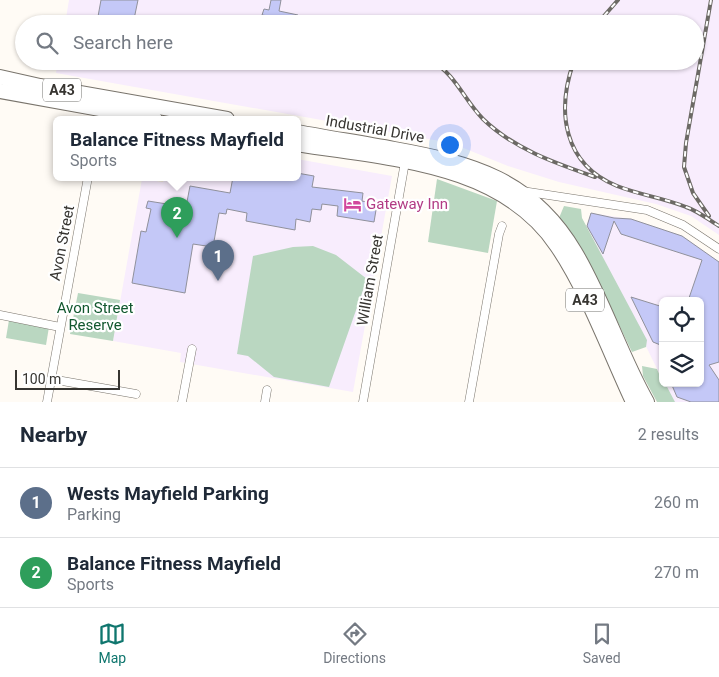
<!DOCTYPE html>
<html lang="en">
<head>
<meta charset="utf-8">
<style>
	body { margin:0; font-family:Roboto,sans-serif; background:#f6f6f7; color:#1f2937 }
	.controls { position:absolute; right:15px; bottom:15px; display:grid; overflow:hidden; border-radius:8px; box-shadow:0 1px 4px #0004 }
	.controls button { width:45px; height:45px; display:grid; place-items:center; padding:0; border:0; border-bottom:1px solid #e0e1e3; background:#fff; color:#1f2937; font:25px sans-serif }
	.scale { position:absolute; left:15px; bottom:12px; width:105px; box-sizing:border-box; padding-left:5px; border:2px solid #373531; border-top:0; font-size:14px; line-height:18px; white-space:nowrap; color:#373531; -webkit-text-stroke:4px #fff; paint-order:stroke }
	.you { position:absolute; left:449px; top:144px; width:18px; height:18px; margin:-12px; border:4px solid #fff; border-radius:50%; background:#1a73e8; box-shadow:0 0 0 8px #1a73e833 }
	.badge { display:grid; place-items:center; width:32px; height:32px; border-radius:50%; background:#0f766e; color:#fff; font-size:16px; font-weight:700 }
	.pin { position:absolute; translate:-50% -41px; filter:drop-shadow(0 1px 2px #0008) }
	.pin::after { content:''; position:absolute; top:26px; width:18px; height:15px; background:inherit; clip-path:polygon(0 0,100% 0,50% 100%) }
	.popup { position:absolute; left:53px; top:116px; width:248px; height:65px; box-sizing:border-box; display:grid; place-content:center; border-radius:8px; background:#fff; filter:drop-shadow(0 1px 4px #0005); font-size:16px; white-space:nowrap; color:#747a83 }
	.popup b { font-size:19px; color:#1f2937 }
	.popup::after { content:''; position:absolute; left:50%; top:100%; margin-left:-10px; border:10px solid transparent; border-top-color:#fff }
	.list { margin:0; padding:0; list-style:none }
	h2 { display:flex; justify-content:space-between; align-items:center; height:65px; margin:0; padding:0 20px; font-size:21px }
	h2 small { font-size:16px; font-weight:400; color:#747a83 }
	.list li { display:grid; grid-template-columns:32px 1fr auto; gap:15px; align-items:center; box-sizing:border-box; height:70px; padding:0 20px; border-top:1px solid #e0e1e3 }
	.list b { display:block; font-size:19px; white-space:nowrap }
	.list p { margin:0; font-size:16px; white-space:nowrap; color:#747a83 }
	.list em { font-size:16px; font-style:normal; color:#747a83 }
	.icon { flex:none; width:28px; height:28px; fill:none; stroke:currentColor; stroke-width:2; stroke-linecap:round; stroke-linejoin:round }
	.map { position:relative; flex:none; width:719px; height:402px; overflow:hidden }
	.search { position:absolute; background:#fff; box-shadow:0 1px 4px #0004; left:15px; right:15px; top:15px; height:55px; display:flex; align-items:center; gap:12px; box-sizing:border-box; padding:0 18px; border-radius:28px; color:#747a83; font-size:19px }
	.sheet { height:205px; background:#fff }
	nav { display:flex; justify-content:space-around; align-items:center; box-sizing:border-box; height:70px; border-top:1px solid #e0e1e3; background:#fff; font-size:14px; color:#747a83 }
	nav a { display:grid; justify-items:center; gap:2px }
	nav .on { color:#0f766e }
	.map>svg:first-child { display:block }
	.commercial { fill:#f8edfd }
	.built { fill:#faf0e0 }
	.green { fill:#bad7c1 }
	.building { fill:#c4c8f7; stroke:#90919b }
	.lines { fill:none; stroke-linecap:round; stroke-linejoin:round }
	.minor-casing { stroke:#79746c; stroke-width:9 }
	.trunk-casing { stroke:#79746c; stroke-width:16 }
	.minor { stroke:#fff; stroke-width:8 }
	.trunk { stroke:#fff; stroke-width:14 }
	.rail-casing { stroke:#6c6a65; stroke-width:4 }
	.rail { stroke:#fff; stroke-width:2; stroke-dasharray:5.5; stroke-linecap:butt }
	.labels { text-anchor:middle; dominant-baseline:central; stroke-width:4.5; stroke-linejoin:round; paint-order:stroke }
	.shield { fill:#fff; stroke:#73726f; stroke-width:1 }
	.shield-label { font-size:14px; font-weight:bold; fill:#373531 }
	.street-label { font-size:15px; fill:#373531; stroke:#fff }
	.hotel-label { font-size:15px; fill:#b23c85; stroke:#fff; text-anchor:start }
	.park-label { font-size:15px; fill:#12582f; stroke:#fff }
</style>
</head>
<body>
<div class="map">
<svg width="719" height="402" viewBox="0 0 719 402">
	<rect width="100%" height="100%" fill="#fffbf5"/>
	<g class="commercial">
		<polygon points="69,0 719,0 719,235 691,216 656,204 559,182 508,166 451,143 56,73 58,61 695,61 695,24 65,24"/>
		<polygon points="297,159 392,176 353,392 180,362 181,353 113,341 142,179 163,182 164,177 297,177"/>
		<polygon points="591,213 631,219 682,236 719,262 719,402 673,402 664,383 700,383 700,301 663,301 663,381 587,226"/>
	</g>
	<polygon class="built" points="131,177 164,177 163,182"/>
	<g class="green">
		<polygon points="437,179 497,201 488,253 428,242"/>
		<polygon points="564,206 581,209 582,218 647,340 646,347 632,352 588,260 559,218"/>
		<polygon points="313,246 336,255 367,279 329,387 274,377 248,356 237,354 253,256 293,247"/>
		<polygon points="78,293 120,300 113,341 70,334"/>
		<polygon points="9,320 49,327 46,345 6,338"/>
		<polygon points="642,366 657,369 663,383 665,383 675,402 657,402 643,376"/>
	</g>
	<g class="building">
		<polygon points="101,0 138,0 133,24 97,22"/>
		<polygon points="271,0 281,0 279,11 298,15 296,24 267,24 268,16 262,15 264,9 269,10"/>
		<polygon points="297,173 314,176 312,187 363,193 362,201 377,204 374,222 337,216 338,206 322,204 321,210 312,209 310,222 296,219 295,230 246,221 247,213 227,209 226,214 219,213 213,247 193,244 185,293 132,283 141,231 146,232 151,209 146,208 148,201 186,207 190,186 230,193 233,177 297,177"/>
		<polygon points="591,213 614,218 631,219 682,236 719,262 719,362 709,365 719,380 719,402 691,402 677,397 671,383 700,383 700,301 688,301 702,260 621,234 614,221 603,254 587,226"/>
		<polygon points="631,297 663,307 663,346 653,342"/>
	</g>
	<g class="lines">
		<defs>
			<g id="minor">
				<polyline points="522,191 647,210 683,225 719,249"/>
				<polyline points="0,315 60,327"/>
				<polyline points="51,379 136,394"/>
				<polyline points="47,402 88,177"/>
				<polyline points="182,402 192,349"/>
				<polyline points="265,402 267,390"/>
				<polyline points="363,402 405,162"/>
				<polyline points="469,402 499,234 502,226"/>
			</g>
			<g id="trunk">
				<polyline points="0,77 40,86 227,119"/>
				<polyline points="0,91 155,119"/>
				<path d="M297 132C329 138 362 143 394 149 472 163 532 179 575 252 603 299 620 354 647 402"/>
				<path d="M297 144C387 159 501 162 557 246 587 290 610 353 633 402"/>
			</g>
		</defs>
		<use href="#minor" class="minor-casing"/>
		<use href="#trunk" class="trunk-casing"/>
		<use href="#minor" class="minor"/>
		<use href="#trunk" class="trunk"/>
		<defs>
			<g id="rail">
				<polyline points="597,24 618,0"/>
				<path d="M432 61C456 75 464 100 483 119 514 149 555 163 595 177"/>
				<path d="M574 61C556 111 563 164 617 186 640 195 664 198 686 207 698 211 709 220 719 226"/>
				<polyline points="709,216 693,193 684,167 686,143 711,0"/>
			</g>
		</defs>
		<use href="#rail" class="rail-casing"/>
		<use href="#rail" class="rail"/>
	</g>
	<defs>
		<symbol id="hotel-bare" viewBox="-9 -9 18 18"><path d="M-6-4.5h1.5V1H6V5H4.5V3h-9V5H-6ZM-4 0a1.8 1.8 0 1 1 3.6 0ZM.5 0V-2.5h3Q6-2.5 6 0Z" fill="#d1479c" stroke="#fff" stroke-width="2.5" paint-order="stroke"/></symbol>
	</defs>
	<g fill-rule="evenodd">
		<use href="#hotel-bare" x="340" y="192" width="25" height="25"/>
	</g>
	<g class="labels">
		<g class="shield">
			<rect x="43" y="78.5" width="38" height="23" rx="4"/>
			<rect x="566" y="288.5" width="38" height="23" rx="4"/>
		</g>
		<g class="shield-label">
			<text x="62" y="90">A43</text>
			<text x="585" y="300">A43</text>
		</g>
		<g class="street-label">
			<text transform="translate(375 129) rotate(10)">Industrial Drive</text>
			<text transform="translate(62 243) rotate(-79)">Avon Street</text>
			<text transform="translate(370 280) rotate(-80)">William Street</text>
		</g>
		<g class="hotel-label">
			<text x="366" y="204">Gateway Inn</text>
		</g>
		<g class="park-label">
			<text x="95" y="308">Avon Street<tspan x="95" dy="17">Reserve</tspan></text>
		</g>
	</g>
</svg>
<div class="controls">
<button><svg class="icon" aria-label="locate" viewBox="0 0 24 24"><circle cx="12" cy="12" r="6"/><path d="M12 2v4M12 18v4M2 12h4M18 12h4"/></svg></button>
<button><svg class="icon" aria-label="layers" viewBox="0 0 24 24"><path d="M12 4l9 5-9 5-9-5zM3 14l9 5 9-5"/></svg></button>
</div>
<div class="scale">100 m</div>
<div class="you"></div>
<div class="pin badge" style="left:218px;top:281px;background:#5c6f8a">1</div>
<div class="pin badge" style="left:177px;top:238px;background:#2e9e5b">2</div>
<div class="popup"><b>Balance Fitness Mayfield</b>Sports</div>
<div class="search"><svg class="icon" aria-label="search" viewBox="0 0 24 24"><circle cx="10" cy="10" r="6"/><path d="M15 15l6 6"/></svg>Search here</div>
</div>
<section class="sheet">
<h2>Nearby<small>2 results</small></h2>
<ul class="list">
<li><span class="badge" style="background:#5c6f8a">1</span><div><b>Wests Mayfield Parking</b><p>Parking</p></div><em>260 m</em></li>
<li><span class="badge" style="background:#2e9e5b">2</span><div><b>Balance Fitness Mayfield</b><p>Sports</p></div><em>270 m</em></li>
</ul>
</section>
<nav>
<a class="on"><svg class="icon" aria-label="map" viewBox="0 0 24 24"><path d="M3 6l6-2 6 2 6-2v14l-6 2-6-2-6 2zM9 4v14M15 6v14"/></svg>Map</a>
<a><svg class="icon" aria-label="directions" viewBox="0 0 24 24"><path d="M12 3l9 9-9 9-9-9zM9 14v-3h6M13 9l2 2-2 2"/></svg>Directions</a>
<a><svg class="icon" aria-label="saved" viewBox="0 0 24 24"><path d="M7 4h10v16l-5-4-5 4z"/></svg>Saved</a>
</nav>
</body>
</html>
